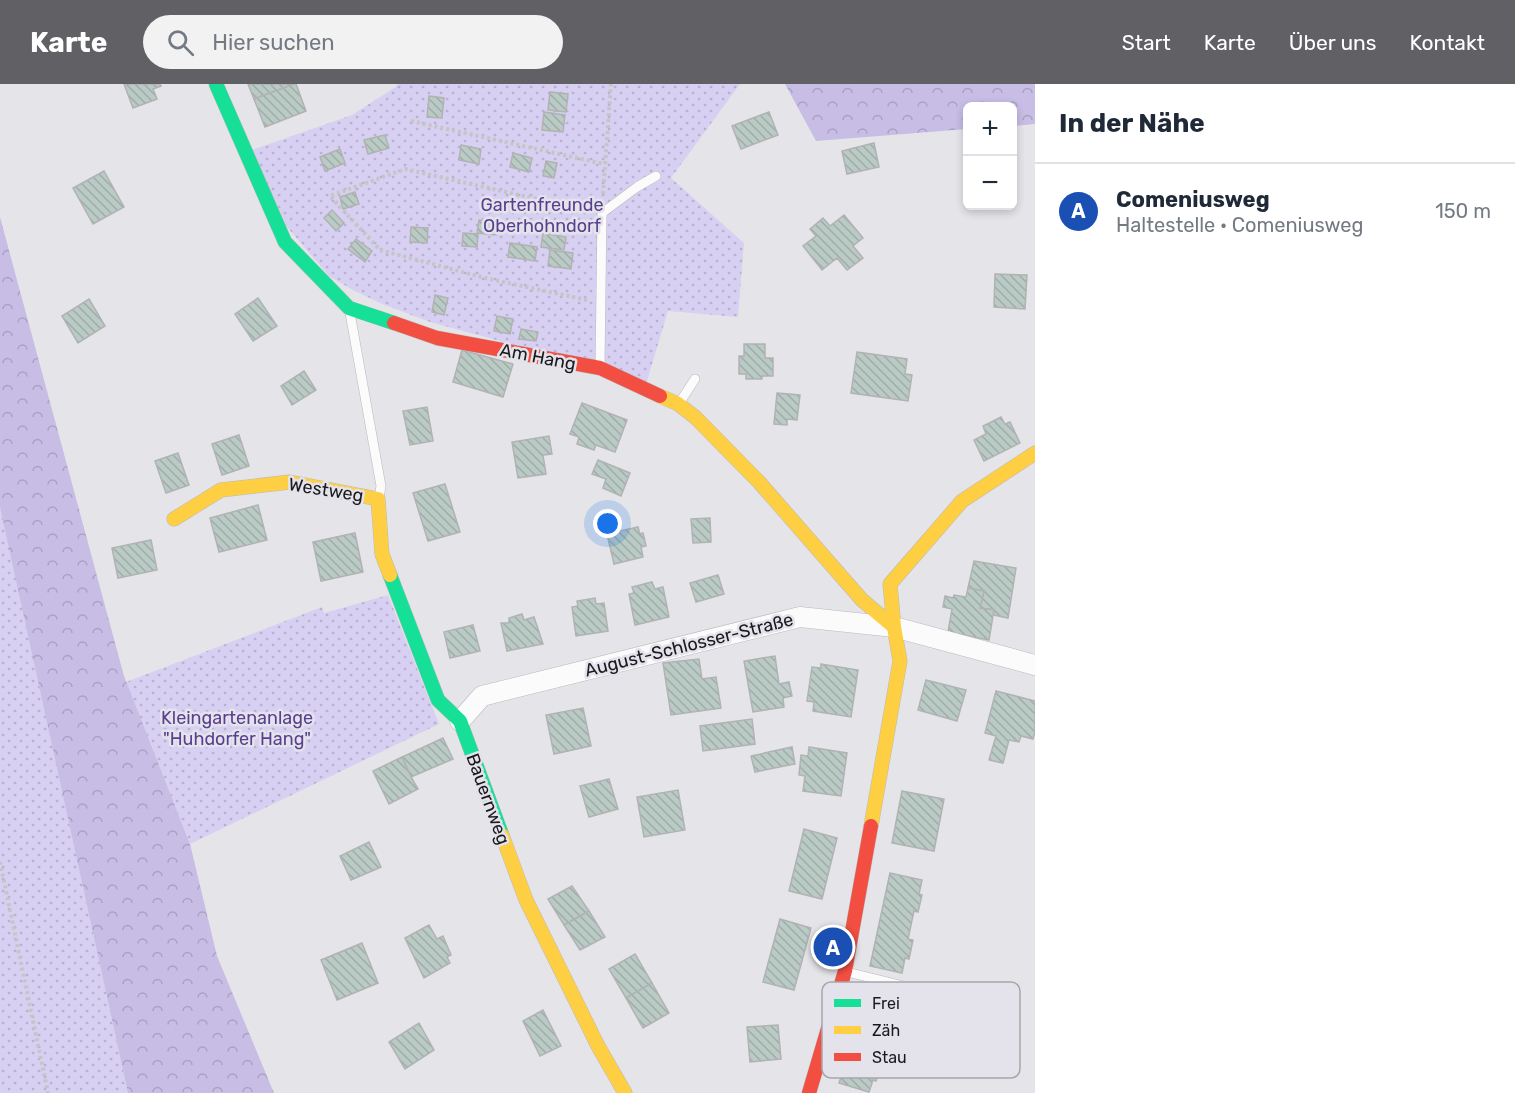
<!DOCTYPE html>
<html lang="de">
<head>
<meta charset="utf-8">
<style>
	body { margin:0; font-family:Rubik,sans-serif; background:#f2f2f3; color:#1f2937 }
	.controls { position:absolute; right:18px; top:18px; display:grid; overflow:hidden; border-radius:9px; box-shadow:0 3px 9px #0003 }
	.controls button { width:54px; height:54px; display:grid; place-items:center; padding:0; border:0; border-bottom:2px solid #e0e1e3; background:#fff; color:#1f2937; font:30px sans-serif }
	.you { position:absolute; left:608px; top:440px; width:21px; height:21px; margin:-15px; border:4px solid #fff; border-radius:50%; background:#1a73e8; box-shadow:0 0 0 9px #1a73e833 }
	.badge { display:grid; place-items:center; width:39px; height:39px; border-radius:50%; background:#616064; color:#fff; font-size:20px; font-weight:700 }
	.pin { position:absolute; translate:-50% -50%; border:3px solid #fff; box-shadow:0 2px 6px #0006 }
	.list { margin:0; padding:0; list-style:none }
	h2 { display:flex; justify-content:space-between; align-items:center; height:78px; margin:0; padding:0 24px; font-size:26px }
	h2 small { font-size:20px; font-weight:400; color:#747a83 }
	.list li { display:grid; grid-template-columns:39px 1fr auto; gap:18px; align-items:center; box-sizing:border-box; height:96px; padding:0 24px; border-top:2px solid #e0e1e3 }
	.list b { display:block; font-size:22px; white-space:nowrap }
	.list p { margin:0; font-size:20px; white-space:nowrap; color:#747a83 }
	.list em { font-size:20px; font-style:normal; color:#747a83 }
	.icon { flex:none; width:33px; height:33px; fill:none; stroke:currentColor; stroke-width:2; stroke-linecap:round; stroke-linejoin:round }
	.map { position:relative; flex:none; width:1035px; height:1009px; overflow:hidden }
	header { display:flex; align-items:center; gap:36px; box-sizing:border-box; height:84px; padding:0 30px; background:#616064; color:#fff }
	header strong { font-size:28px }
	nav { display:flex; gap:33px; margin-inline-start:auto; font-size:21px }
	.search { width:420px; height:54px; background:#f2f2f3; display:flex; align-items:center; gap:15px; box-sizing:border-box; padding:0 21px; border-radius:33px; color:#747a83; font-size:22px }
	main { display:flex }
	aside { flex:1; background:#fff }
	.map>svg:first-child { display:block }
	.grass { fill:url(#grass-dots) }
	.forest { fill:url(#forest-crowns) }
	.building { fill:url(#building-back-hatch); stroke:#b1b2b3; stroke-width:1.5 }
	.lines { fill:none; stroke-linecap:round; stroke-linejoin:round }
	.lane-casing { stroke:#bababc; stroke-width:10 }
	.street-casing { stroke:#bababc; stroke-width:21 }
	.fast-casing { stroke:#bababc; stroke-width:15 }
	.slow-casing { stroke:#bababc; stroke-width:15 }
	.jam-casing { stroke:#bababc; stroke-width:15 }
	.path { stroke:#c5c5c6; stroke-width:4; stroke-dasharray:3 3; stroke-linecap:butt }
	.lane { stroke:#fbfbfc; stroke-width:9 }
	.street { stroke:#fbfbfc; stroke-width:20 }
	.fast { stroke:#16e098; stroke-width:14 }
	.slow { stroke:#ffcf43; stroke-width:14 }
	.jam { stroke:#f24e42; stroke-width:14 }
	.labels { text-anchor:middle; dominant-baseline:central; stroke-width:5; stroke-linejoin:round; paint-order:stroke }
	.park-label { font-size:18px; fill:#593f90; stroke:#e4e3eb }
	.street-label { font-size:18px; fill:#1a191c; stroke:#e4e3eb }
	.key { fill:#e4e3eb; stroke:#a7a6ad; stroke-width:1.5 }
	.key-label { font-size:16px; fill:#1a191c }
</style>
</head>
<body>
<header>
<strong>Karte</strong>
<div class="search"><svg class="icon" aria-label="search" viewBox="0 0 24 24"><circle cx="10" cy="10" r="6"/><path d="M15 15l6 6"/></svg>Hier suchen</div>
<nav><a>Start</a><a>Karte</a><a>Über uns</a><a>Kontakt</a></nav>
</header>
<main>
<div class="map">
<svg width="1035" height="1009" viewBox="0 0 1035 1009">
	<defs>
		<pattern id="grass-dots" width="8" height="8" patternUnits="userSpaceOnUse" patternTransform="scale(1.5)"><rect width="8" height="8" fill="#d7d0f2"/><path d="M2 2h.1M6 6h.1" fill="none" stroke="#b8b2cf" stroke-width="1.8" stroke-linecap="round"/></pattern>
		<pattern id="forest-crowns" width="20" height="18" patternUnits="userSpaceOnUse" patternTransform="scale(1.5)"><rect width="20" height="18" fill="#c7bde5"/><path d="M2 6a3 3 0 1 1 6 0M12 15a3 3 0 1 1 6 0" fill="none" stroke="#aaa2c4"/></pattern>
		<pattern id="building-back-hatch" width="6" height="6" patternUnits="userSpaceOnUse" patternTransform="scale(1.5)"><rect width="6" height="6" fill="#bacac4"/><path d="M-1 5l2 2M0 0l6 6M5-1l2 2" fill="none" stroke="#9fada8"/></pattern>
	</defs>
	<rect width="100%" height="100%" fill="#e5e5e9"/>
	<g class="grass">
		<polygon points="397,0 740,0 671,94 744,159 738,233 668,227 647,297 430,238 380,219 351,205 329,192 287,143 252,66 352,31 397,2"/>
		<polygon points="0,423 6,447 128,1009 0,1009"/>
		<polygon points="388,511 439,640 190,760 126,598 322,523 324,529"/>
	</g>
	<g class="forest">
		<polygon points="785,0 1035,0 1035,40 1013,42 1012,22 968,22 967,45 816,57"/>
		<polygon points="0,133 124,592 190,760 217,872 274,1009 128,1009 0,423"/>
	</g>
	<g class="building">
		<polygon points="124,0 160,0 161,2 153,5 157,15 133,24"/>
		<polygon points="248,0 294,0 254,15"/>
		<polygon points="294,0 296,0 306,27 265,43 254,15"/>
		<polygon points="550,8 568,10 566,28 548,26"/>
		<polygon points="429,12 444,14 442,34 427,33"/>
		<polygon points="544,28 565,31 563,48 542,46"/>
		<polygon points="769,28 778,51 741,65 732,42"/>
		<polygon points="385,51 389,64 368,70 364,56"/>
		<polygon points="874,59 879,83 847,90 842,67"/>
		<polygon points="461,61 481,65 479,80 459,76"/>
		<polygon points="340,65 345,79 325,87 320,73"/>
		<polygon points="513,69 532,74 529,88 510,83"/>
		<polygon points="546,77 557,79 554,94 543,92"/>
		<polygon points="104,87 124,123 93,140 73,104"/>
		<polygon points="355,108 359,120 343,125 340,113"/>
		<polygon points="332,126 344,139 336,147 324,134"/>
		<polygon points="844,131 863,154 853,162 863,174 847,186 837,174 822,186 803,162 816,152 810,145 823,134 830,142"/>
		<polygon points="479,136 498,139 496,151 477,149"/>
		<polygon points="411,143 428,144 427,159 410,158"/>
		<polygon points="463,149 478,150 477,163 462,162"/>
		<polygon points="543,149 566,153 564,166 541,163"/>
		<polygon points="356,155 372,167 365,178 348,165"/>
		<polygon points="510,159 537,163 535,177 508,173"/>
		<polygon points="550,166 573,169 571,185 548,182"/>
		<polygon points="995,190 1027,191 1025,225 994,223"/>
		<polygon points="435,211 448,214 444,231 432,228"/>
		<polygon points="258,214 277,242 253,257 235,230"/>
		<polygon points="89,215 105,242 78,259 62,232"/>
		<polygon points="497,232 513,235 510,250 494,247"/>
		<polygon points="521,245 538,248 536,257 519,255"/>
		<polygon points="744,260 765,260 765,274 773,274 773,292 762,292 762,295 746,295 746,290 739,290 739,272 744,272"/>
		<polygon points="462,266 513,280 503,313 453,298"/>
		<polygon points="857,268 907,275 905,290 912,291 908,317 851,309"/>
		<polygon points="304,287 316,306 292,321 281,302"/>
		<polygon points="777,309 800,311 797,336 787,335 787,341 774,340"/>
		<polygon points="582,319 627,336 615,368 596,361 594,366 577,360 579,353 570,350"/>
		<polygon points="427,323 433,357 410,361 403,327"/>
		<polygon points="1001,333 1005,340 1010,338 1020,359 984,377 974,356 986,350 983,342"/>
		<polygon points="239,351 249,382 222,391 212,360"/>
		<polygon points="549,352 552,370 543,371 546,390 518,394 512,358"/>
		<polygon points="178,369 189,401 166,409 155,377"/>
		<polygon points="598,376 630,389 621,412 603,404 606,395 592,390"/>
		<polygon points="445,400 460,448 428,457 413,409"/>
		<polygon points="258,421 267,456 219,468 210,434"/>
		<polygon points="710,434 711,458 693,459 691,435"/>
		<polygon points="638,443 640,450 643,449 646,462 641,463 643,473 614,480 607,450"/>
		<polygon points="355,449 363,488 321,497 313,458"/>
		<polygon points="151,456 157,486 118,494 112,464"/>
		<polygon points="974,477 1016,484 1008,534 993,531 994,526 980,524 984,507 968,504"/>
		<polygon points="718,491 724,510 696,518 690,499"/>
		<polygon points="652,498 655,505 663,503 669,533 635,541 629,510 634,509 632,503"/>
		<polygon points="968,504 984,507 980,524 994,526 989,556 948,548 952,525 943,523 945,512 953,514 954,511 966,513"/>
		<polygon points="595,514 596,520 604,519 608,547 576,552 572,523 578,522 577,517"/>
		<polygon points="522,530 524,536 534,533 543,560 507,567 501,539 509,539 509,534"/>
		<polygon points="473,541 480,567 450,574 444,548"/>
		<polygon points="775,572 779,600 789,598 792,612 783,614 784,623 753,628 744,577"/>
		<polygon points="699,575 702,595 716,593 721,624 671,631 663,579"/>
		<polygon points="821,580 858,586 851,633 813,627 814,618 807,617 812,583 821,584"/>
		<polygon points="926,596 966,606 957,637 918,626"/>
		<polygon points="996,607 1035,617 1035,648 1033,655 1021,652 1019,658 1009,656 1003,679 989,676 996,652 985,649"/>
		<polygon points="583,624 591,662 554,670 546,631"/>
		<polygon points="752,635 755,660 703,667 700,642"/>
		<polygon points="443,654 453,675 411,693 402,673"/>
		<polygon points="792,663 795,680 755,688 751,672"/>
		<polygon points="809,663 847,669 841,712 803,707 805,692 799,691 801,671 808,672"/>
		<polygon points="402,673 411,693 418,705 389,720 373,687"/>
		<polygon points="609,695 618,725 589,733 580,702"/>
		<polygon points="678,706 685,746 644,753 637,713"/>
		<polygon points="902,707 944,715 934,767 892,759"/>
		<polygon points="804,745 837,754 822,815 789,807"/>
		<polygon points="369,758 381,783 351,796 340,772"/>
		<polygon points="890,789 922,796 919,810 922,811 918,828 914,827 908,855 913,856 909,875 905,874 902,889 870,882"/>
		<polygon points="572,802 589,827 564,841 548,815"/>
		<polygon points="589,827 605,853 580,866 564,841"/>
		<polygon points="780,835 811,844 794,906 763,898"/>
		<polygon points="429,841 437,855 443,852 451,871 447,873 450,879 424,894 405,854"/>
		<polygon points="362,859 378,899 337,916 321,876"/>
		<polygon points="635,870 652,899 626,914 609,885"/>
		<polygon points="652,899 669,929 643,944 626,914"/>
		<polygon points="869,910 898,920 893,933 896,934 891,950 888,949 878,978 882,979 876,997 873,996 869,1008 839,999"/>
		<polygon points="543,926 561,962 540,972 523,937"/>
		<polygon points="419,939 434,966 405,985 389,958"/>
		<polygon points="778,941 781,975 750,978 747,943"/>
	</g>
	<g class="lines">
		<defs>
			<g id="lane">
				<polyline points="350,229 381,402 379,414"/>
				<polyline points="600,282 602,129 637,103 656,92"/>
				<polyline points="680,318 695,295"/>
				<polyline points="847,888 916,905"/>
			</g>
			<polyline id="street" points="460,637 482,612 800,533 894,543 1035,581"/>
			<g id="fast">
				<polyline points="216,0 285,158 349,224 394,239"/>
				<polyline points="390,491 438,616 460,637 502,751"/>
			</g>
			<g id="slow">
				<polyline points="660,312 678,320 695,333 759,398 862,516 894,543"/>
				<polyline points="174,435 221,406 290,398 378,415 382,470 390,491"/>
				<polyline points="871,742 900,577 894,543 890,500 962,417 1035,369"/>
				<polyline points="502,751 526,816 598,962 625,1009"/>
			</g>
			<g id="jam">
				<polyline points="394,239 437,254 600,284 660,312"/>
				<polyline points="809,1009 845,887 871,742"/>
			</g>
		</defs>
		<use href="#lane" class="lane-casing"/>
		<use href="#street" class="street-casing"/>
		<use href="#fast" class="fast-casing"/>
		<use href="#slow" class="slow-casing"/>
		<use href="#jam" class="jam-casing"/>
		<g class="path">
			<polyline points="411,37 604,80"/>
			<polyline points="603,110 611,0"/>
			<polyline points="587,216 485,194 380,166 330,112 405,85 590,127"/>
			<polyline points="0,778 48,1009"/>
		</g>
		<use href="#lane" class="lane"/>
		<use href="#street" class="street"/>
		<use href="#fast" class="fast"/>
		<use href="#slow" class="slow"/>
		<use href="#jam" class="jam"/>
	</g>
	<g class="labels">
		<g class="park-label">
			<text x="542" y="121">Gartenfreunde<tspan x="542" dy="21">Oberhohndorf</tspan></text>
			<text x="237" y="634">Kleingartenanlage<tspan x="237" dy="21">"Huhdorfer Hang"</tspan></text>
		</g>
		<g class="street-label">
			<text transform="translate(538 273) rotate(11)">Am Hang</text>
			<text transform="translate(326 406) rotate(9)">Westweg</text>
			<text transform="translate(689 561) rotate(-14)">August-Schlosser-Straße</text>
			<text transform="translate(488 715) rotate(70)">Bauernweg</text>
		</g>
	</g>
	<rect x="822" y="898" width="198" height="96" rx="9" class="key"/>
	<rect x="834" y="915" width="27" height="8" fill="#16e098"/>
	<rect x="834" y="942" width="27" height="8" fill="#ffcf43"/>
	<rect x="834" y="969" width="27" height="8" fill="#f24e42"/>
	<g class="key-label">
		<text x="872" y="925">Frei</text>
		<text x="872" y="952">Zäh</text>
		<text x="872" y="979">Stau</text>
	</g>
</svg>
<div class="controls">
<button>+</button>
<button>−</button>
</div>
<div class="you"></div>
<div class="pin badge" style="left:833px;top:863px;background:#1a4fb4">A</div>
</div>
<aside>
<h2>In der Nähe<small></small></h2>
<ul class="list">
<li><span class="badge" style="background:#1a4fb4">A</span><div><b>Comeniusweg</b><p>Haltestelle · Comeniusweg</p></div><em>150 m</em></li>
</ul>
</aside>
</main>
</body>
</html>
